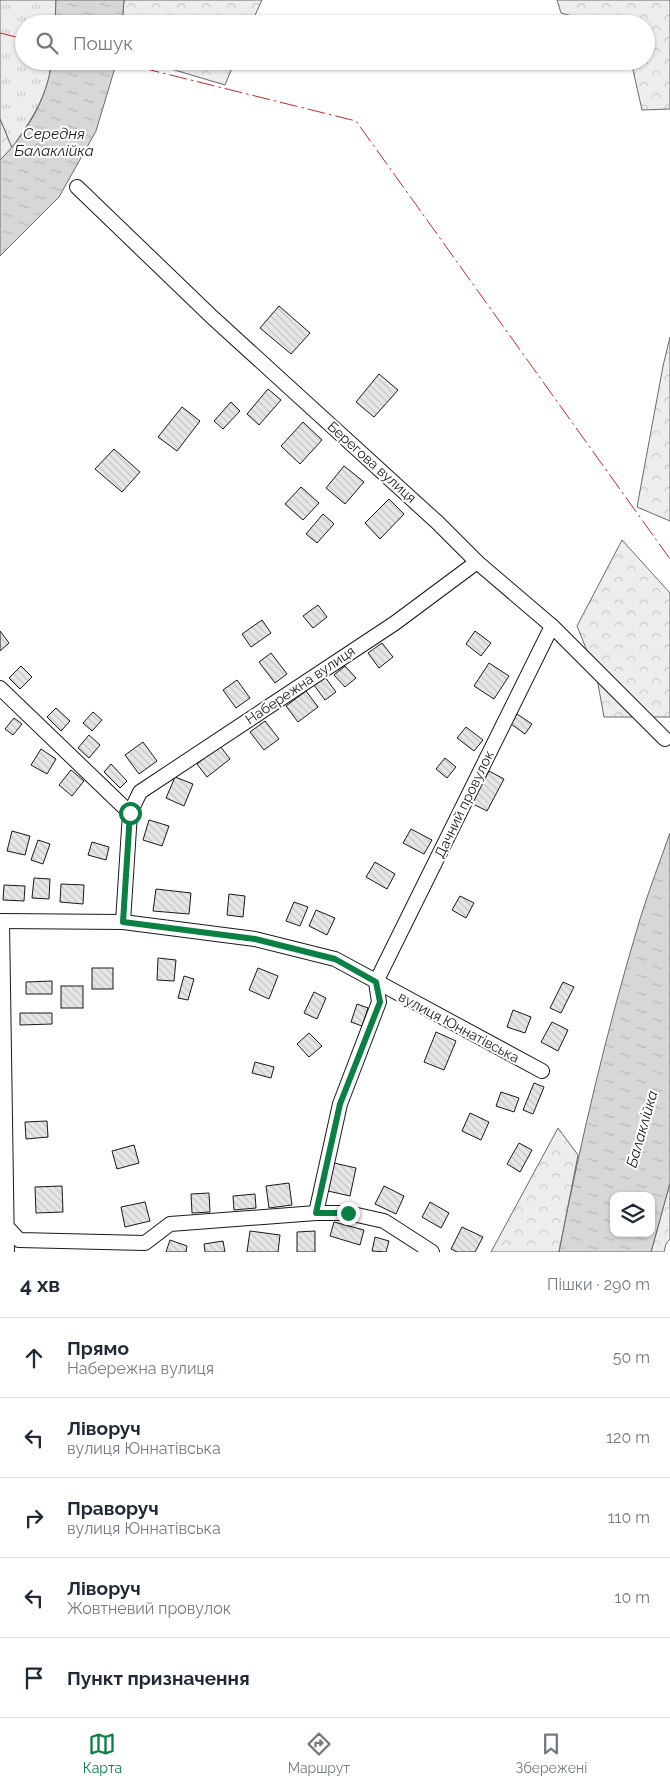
<!DOCTYPE html>
<html lang="uk">
<head>
<meta charset="utf-8">
<style>
	body { margin:0; font-family:Raleway,sans-serif; background:#f6f6f7; color:#1f2937 }
	.controls { position:absolute; right:15px; bottom:15px; display:grid; overflow:hidden; border-radius:10px; box-shadow:0 1px 4px #0004 }
	.controls button { width:45px; height:45px; display:grid; place-items:center; padding:0; border:0; border-bottom:1px solid #e0e1e3; background:#fff; color:#1f2937; font:25px sans-serif }
	.stop { position:absolute; width:15px; height:15px; margin:-11px; border:4px solid #0b8043; border-radius:50%; background:#fff }
	.stop.end { background:#0b8043; border-color:#fff; box-shadow:0 1px 5px #0008 }
	.list { margin:0; padding:0; list-style:none }
	h2 { display:flex; justify-content:space-between; align-items:center; height:65px; margin:0; padding:0 20px; font-size:21px }
	h2 small { font-size:16px; font-weight:400; color:#747a83 }
	.list li { display:grid; grid-template-columns:32px 1fr auto; gap:15px; align-items:center; box-sizing:border-box; height:80px; padding:0 20px; border-top:1px solid #e0e1e3 }
	.list b { display:block; font-size:19px; white-space:nowrap }
	.list p { margin:0; font-size:16px; white-space:nowrap; color:#747a83 }
	.list em { font-size:16px; font-style:normal; color:#747a83 }
	.icon { flex:none; width:28px; height:28px; fill:none; stroke:currentColor; stroke-width:2; stroke-linecap:round; stroke-linejoin:round }
	.map { position:relative; flex:none; width:670px; height:1252px; overflow:hidden }
	.search { position:absolute; background:#fff; box-shadow:0 1px 4px #0004; left:15px; right:15px; top:15px; height:55px; display:flex; align-items:center; gap:12px; box-sizing:border-box; padding:0 18px; border-radius:28px; color:#747a83; font-size:19px }
	.sheet { height:465px; background:#fff }
	nav { display:flex; justify-content:space-around; align-items:center; box-sizing:border-box; height:70px; border-top:1px solid #e0e1e3; background:#fff; font-size:14px; color:#747a83 }
	nav a { display:grid; justify-items:center; gap:2px }
	nav .on { color:#0b8043 }
	.map>svg:first-child { display:block }
	.grass { fill:url(#grass-tufts); stroke:#6a6a6a }
	.forest { fill:url(#forest-crowns); stroke:#6a6a6a }
	.water { fill:url(#water-ripples); stroke:#6a6a6a; fill-rule:evenodd }
	.building { fill:url(#building-back-hatch); stroke:#1a1a1a }
	.lines { fill:none; stroke-linecap:round; stroke-linejoin:round }
	.minor-casing { stroke:#1a1a1a; stroke-width:16 }
	.minor { stroke:#fff; stroke-width:14 }
	.power { stroke:#c62828; stroke-width:1; stroke-dasharray:18 4 2.5 4; stroke-linecap:butt }
	.route { stroke:#0b8043; stroke-width:6 }
	.labels { text-anchor:middle; dominant-baseline:central; stroke-width:4; stroke-linejoin:round; paint-order:stroke }
	.street-label { font-size:14px; fill:#1a1a1a; stroke:#fff }
	.water-label { font-size:15px; font-style:italic; fill:#1a1a1a; stroke:#fff }
</style>
</head>
<body>
<div class="map">
<svg width="670" height="1252" viewBox="0 0 670 1252">
	<defs>
		<pattern id="grass-tufts" width="24" height="20" patternUnits="userSpaceOnUse" patternTransform="scale(1.25)"><rect width="24" height="20" fill="#ededed"/><path d="M3 7l-1-3M5 7V3M7 7l1-3M15 17l-1-3M17 17v-4M19 17l1-3" fill="none" stroke="#cbcbcb"/></pattern>
		<pattern id="forest-crowns" width="20" height="18" patternUnits="userSpaceOnUse" patternTransform="scale(1.25)"><rect width="20" height="18" fill="#ededed"/><path d="M2 6a3 3 0 1 1 6 0M12 15a3 3 0 1 1 6 0" fill="none" stroke="#cbcbcb"/></pattern>
		<pattern id="water-ripples" width="26" height="14" patternUnits="userSpaceOnUse" patternTransform="scale(1.25)"><rect width="26" height="14" fill="#d7d7d7"/><path d="M2 4q2-2 4 0t4 0M15 11q2-2 4 0t4 0" fill="none" stroke="#b8b8b8"/></pattern>
		<pattern id="building-back-hatch" width="6" height="6" patternUnits="userSpaceOnUse" patternTransform="scale(1.25)"><rect width="6" height="6" fill="#e6e6e6"/><path d="M-1 5l2 2M0 0l6 6M5-1l2 2" fill="none" stroke="#c5c5c5"/></pattern>
	</defs>
	<rect width="100%" height="100%" fill="#fff"/>
	<path class="grass" d="M0 0H56L55 24H24V61H52C47 98 32 118 12 148L0 119Z"/>
	<g class="forest">
		<polygon points="124,0 262,0 251,24 122,24"/>
		<polygon points="557,0 670,0 670,109 642,110 631,61 646,61 646,24 600,24 561,13"/>
		<polygon points="144,61 235,61 225,85"/>
		<polygon points="0,119 12,148 0,160"/>
		<polygon points="670,337 670,521 637,507 663,366"/>
		<polygon points="622,540 670,593 670,717 604,717 596,673 577,626"/>
		<polygon points="558,1128 578,1155 559,1252 491,1252"/>
		<polygon points="670,1183 670,1239 666,1244 664,1252 651,1252"/>
	</g>
	<g class="water">
		<polygon points="56,0 124,0 122,24 55,24"/>
		<path d="M52 61H117L96 131 59 197 0 256V160C27 133 47 99 52 61Z"/>
		<path d="M670 833V1183L651 1252H559C581 1139 607 1029 640 919 649 890 660 861 670 833ZM614 1196H651V1233H614Z"/>
	</g>
	<g class="building">
		<polygon points="279,306 310,333 291,354 260,328"/>
		<polygon points="379,374 398,390 374,417 356,402"/>
		<polygon points="268,389 281,400 259,425 247,414"/>
		<polygon points="231,402 240,411 223,429 214,421"/>
		<polygon points="182,407 200,421 177,451 158,437"/>
		<polygon points="303,422 322,440 300,464 281,446"/>
		<polygon points="114,449 140,472 122,492 95,469"/>
		<polygon points="344,466 364,482 345,504 326,488"/>
		<polygon points="301,487 319,503 303,520 285,504"/>
		<polygon points="389,499 404,514 380,539 365,523"/>
		<polygon points="323,514 334,524 317,543 306,534"/>
		<polygon points="318,605 327,617 313,628 303,616"/>
		<polygon points="262,620 271,633 251,647 242,634"/>
		<polygon points="0,631 9,643 0,651"/>
		<polygon points="475,631 491,643 481,656 466,644"/>
		<polygon points="382,643 393,657 379,668 368,653"/>
		<polygon points="271,653 287,674 275,683 259,662"/>
		<polygon points="489,663 509,676 494,699 474,686"/>
		<polygon points="21,666 32,677 20,689 9,678"/>
		<polygon points="345,666 356,678 345,687 334,675"/>
		<polygon points="325,677 336,692 325,700 314,685"/>
		<polygon points="237,680 250,698 236,708 223,690"/>
		<polygon points="306,691 318,707 298,722 286,706"/>
		<polygon points="56,708 70,721 61,731 47,717"/>
		<polygon points="93,712 102,720 92,731 83,723"/>
		<polygon points="517,714 532,724 525,734 511,724"/>
		<polygon points="14,718 22,724 13,735 5,729"/>
		<polygon points="265,721 279,739 264,750 250,732"/>
		<polygon points="466,727 483,740 474,751 457,738"/>
		<polygon points="89,735 100,745 89,758 78,748"/>
		<polygon points="143,742 157,761 139,774 125,755"/>
		<polygon points="220,746 230,759 207,777 197,764"/>
		<polygon points="41,749 56,759 47,774 31,765"/>
		<polygon points="445,758 456,767 447,778 436,769"/>
		<polygon points="111,764 127,781 120,788 104,772"/>
		<polygon points="71,770 84,781 72,796 59,785"/>
		<polygon points="489,771 504,779 487,811 471,803"/>
		<polygon points="175,777 193,784 184,806 166,798"/>
		<polygon points="149,820 169,826 162,846 143,840"/>
		<polygon points="411,829 432,840 424,854 403,843"/>
		<polygon points="12,831 30,836 25,855 7,851"/>
		<polygon points="38,840 50,844 43,864 31,860"/>
		<polygon points="92,842 109,847 106,860 88,855"/>
		<polygon points="375,862 395,874 387,889 366,877"/>
		<polygon points="34,878 50,879 49,899 32,898"/>
		<polygon points="61,884 84,885 83,904 60,902"/>
		<polygon points="4,885 25,886 24,901 3,900"/>
		<polygon points="156,889 191,893 189,914 153,911"/>
		<polygon points="229,894 245,896 243,917 227,915"/>
		<polygon points="460,896 474,903 466,918 452,910"/>
		<polygon points="294,902 308,907 300,926 286,921"/>
		<polygon points="316,910 335,918 327,935 309,926"/>
		<polygon points="158,958 176,960 174,981 157,980"/>
		<rect x="92" y="968" width="21" height="21"/>
		<polygon points="258,968 278,976 269,999 249,990"/>
		<polygon points="184,976 194,979 188,1000 178,998"/>
		<polygon points="52,981 52,994 26,994 26,982"/>
		<polygon points="563,982 574,987 561,1013 550,1008"/>
		<rect x="61" y="986" width="22" height="22"/>
		<polygon points="314,992 326,998 317,1019 304,1013"/>
		<polygon points="357,1004 368,1008 362,1026 351,1022"/>
		<polygon points="513,1010 531,1017 525,1033 507,1027"/>
		<polygon points="20,1013 52,1013 52,1024 20,1025"/>
		<polygon points="552,1022 568,1030 558,1051 541,1042"/>
		<polygon points="436,1032 456,1041 444,1070 424,1062"/>
		<polygon points="309,1033 322,1046 309,1057 297,1044"/>
		<polygon points="255,1062 274,1067 271,1078 252,1073"/>
		<polygon points="534,1083 544,1087 533,1114 523,1110"/>
		<polygon points="501,1092 519,1098 514,1112 496,1106"/>
		<polygon points="470,1113 489,1122 481,1140 462,1131"/>
		<polygon points="47,1121 48,1137 26,1139 25,1122"/>
		<polygon points="519,1143 532,1150 520,1172 507,1164"/>
		<polygon points="134,1145 139,1163 117,1169 112,1151"/>
		<polygon points="334,1163 356,1168 350,1196 328,1191"/>
		<polygon points="289,1183 292,1205 269,1208 266,1186"/>
		<polygon points="62,1186 63,1212 36,1213 35,1187"/>
		<polygon points="384,1186 404,1196 396,1214 375,1204"/>
		<polygon points="209,1193 210,1212 192,1213 191,1194"/>
		<polygon points="255,1194 256,1208 234,1210 233,1196"/>
		<polygon points="145,1202 150,1221 125,1227 121,1207"/>
		<polygon points="430,1202 449,1213 441,1228 422,1217"/>
		<polygon points="334,1222 364,1230 360,1245 330,1236"/>
		<polygon points="462,1227 483,1237 475,1252 457,1252 451,1249"/>
		<polygon points="250,1231 280,1235 278,1252 247,1252"/>
		<polygon points="315,1231 315,1252 297,1252 297,1232"/>
		<polygon points="375,1237 389,1241 386,1252 372,1251"/>
		<polygon points="170,1240 187,1246 186,1252 166,1252"/>
		<polygon points="223,1241 225,1252 205,1252 204,1244"/>
	</g>
	<g class="lines">
		<defs>
			<g id="minor">
				<polyline points="77,187 212,317 438,523 477,562 552,626 665,739"/>
				<polyline points="0,688 130,813"/>
				<polyline points="0,921 123,922 255,939 335,959 542,1071"/>
				<polyline points="2,921 7,1252"/>
				<polyline points="123,922 130,813 140,792 395,623 477,562"/>
				<polyline points="376,982 552,626"/>
				<polyline points="316,1213 340,1104 379,1002 376,982"/>
				<polyline points="0,1226 7,1227 19,1240 145,1243 170,1224 316,1213 348,1213 384,1221 432,1252"/>
			</g>
		</defs>
		<use href="#minor" class="minor-casing"/>
		<use href="#minor" class="minor"/>
		<g class="power">
			<polyline points="0,33 24,39"/>
			<polyline points="114,61 356,121 670,559"/>
		</g>
	</g>
	<g class="lines">
		<polyline class="route" points="130,813 123,922 255,939 335,959 376,982 380,1002 340,1104 316,1213 348,1213"/>
	</g>
	<g class="labels">
		<g class="street-label">
			<text transform="translate(372 462) rotate(42)">Берегова вулиця</text>
			<text transform="translate(300 685) rotate(-34)">Набережна вулиця</text>
			<text transform="translate(464 804) rotate(-64)">Дачний провулок</text>
			<text transform="translate(459 1027) rotate(28)">вулиця Юннатівська</text>
		</g>
		<g class="water-label">
			<text x="54" y="134">Середня<tspan x="54" dy="17">Балаклійка</tspan></text>
			<text transform="translate(642 1129) rotate(-74)">Балаклійка</text>
		</g>
	</g>
</svg>
<div class="controls">
<button><svg class="icon" aria-label="layers" viewBox="0 0 24 24"><path d="M12 4l9 5-9 5-9-5zM3 14l9 5 9-5"/></svg></button>
</div>
<div class="stop" style="left:130px;top:813px"></div>
<div class="stop end" style="left:348px;top:1213px"></div>
<div class="search"><svg class="icon" aria-label="search" viewBox="0 0 24 24"><circle cx="10" cy="10" r="6"/><path d="M15 15l6 6"/></svg>Пошук</div>
</div>
<section class="sheet">
<h2>4 хв<small>Пішки · 290 m</small></h2>
<ul class="list">
<li><svg class="icon" aria-label="ahead" viewBox="0 0 24 24"><path d="M12 20V5M6 11l6-6 6 6"/></svg><div><b>Прямо</b><p>Набережна вулиця</p></div><em>50 m</em></li>
<li><svg class="icon" aria-label="left" viewBox="0 0 24 24"><path d="M17 20v-9H6M10 6l-5 5 5 5"/></svg><div><b>Ліворуч</b><p>вулиця Юннатівська</p></div><em>120 m</em></li>
<li><svg class="icon" aria-label="right" viewBox="0 0 24 24"><path d="M7 20v-9h11M14 6l5 5-5 5"/></svg><div><b>Праворуч</b><p>вулиця Юннатівська</p></div><em>110 m</em></li>
<li><svg class="icon" aria-label="left" viewBox="0 0 24 24"><path d="M17 20v-9H6M10 6l-5 5 5 5"/></svg><div><b>Ліворуч</b><p>Жовтневий провулок</p></div><em>10 m</em></li>
<li><svg class="icon" aria-label="arrive" viewBox="0 0 24 24"><path d="M6 21V4h12l-3 4 3 4H6"/></svg><div><b>Пункт призначення</b></div></li>
</ul>
</section>
<nav>
<a class="on"><svg class="icon" aria-label="map" viewBox="0 0 24 24"><path d="M3 6l6-2 6 2 6-2v14l-6 2-6-2-6 2zM9 4v14M15 6v14"/></svg>Карта</a>
<a><svg class="icon" aria-label="directions" viewBox="0 0 24 24"><path d="M12 3l9 9-9 9-9-9zM9 14v-3h6M13 9l2 2-2 2"/></svg>Маршрут</a>
<a><svg class="icon" aria-label="saved" viewBox="0 0 24 24"><path d="M7 4h10v16l-5-4-5 4z"/></svg>Збережені</a>
</nav>
</body>
</html>
